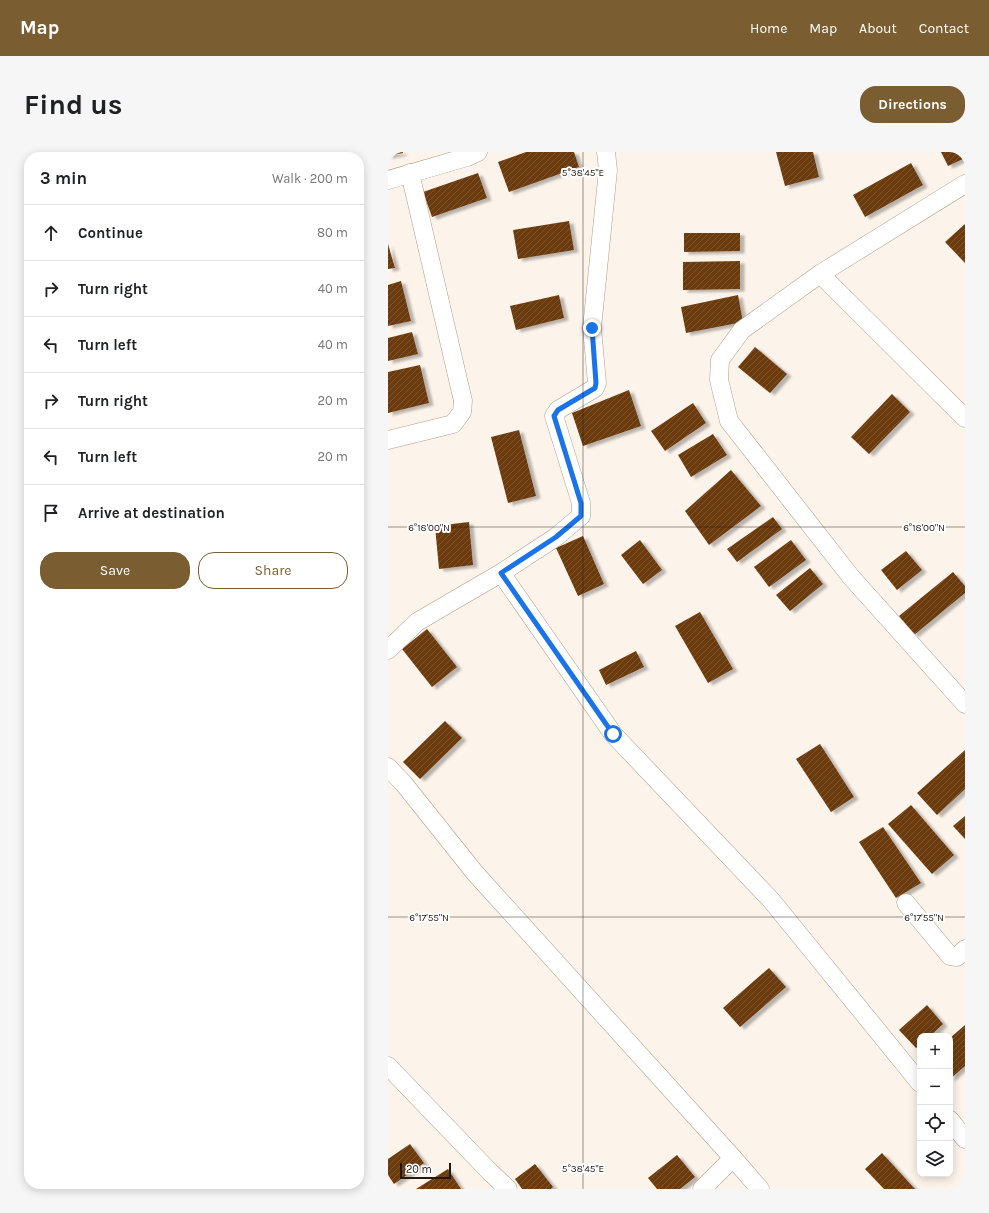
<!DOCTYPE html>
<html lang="en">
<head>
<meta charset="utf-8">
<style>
	body { margin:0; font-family:Karla,sans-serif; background:#f6f6f6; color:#202124 }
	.controls { position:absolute; right:12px; bottom:12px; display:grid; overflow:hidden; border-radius:8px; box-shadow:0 2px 10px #0003 }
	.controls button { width:36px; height:36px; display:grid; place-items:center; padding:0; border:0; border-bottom:1px solid #e0e0e0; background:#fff; color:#202124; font:20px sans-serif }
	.scale { position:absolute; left:12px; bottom:10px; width:51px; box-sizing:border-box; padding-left:4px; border:2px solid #211911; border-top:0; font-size:11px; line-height:14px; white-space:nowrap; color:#211911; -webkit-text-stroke:3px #fff; paint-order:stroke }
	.stop { position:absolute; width:12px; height:12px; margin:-9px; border:3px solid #1a73e8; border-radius:50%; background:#fff }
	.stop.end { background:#1a73e8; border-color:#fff; box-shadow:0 1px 4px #0008 }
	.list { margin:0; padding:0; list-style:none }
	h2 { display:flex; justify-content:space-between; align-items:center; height:52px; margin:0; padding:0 16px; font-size:17px }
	h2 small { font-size:13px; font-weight:400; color:#757577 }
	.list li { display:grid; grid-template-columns:26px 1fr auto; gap:12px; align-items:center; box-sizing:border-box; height:56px; padding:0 16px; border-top:1px solid #e0e0e0 }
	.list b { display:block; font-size:15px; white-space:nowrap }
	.list em { font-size:13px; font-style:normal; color:#757577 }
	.actions { display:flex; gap:8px; padding:12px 16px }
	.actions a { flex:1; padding:9px 0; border:1px solid #7a5d31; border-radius:16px; text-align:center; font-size:14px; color:#7a5d31 }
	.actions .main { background:#7a5d31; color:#fff }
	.icon { flex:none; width:22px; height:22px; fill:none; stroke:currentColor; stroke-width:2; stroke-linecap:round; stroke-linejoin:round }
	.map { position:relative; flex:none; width:577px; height:1037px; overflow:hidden; border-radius:16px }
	header { display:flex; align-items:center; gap:24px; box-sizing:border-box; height:56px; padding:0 20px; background:#7a5d31; color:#fff }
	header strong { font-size:19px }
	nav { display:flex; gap:22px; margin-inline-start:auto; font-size:14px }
	.intro { display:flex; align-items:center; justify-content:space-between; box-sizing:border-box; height:96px; padding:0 24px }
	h1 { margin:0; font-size:28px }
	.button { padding:10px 18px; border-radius:16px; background:#7a5d31; color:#fff; font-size:14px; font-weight:700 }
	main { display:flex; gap:24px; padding:0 24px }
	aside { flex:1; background:#fff; border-radius:16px; box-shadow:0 2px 10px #0003 }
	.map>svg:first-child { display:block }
	.building { fill:url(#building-hatch); filter:url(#shadow) }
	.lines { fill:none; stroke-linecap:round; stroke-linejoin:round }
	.street-casing { stroke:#b29c88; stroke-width:19 }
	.street { stroke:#fff; stroke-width:18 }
	.route { stroke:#1a73e8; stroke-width:5 }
	.ticks { fill:none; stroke:#211911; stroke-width:1; stroke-opacity:0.45 }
	.ticks-label { font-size:10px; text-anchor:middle; fill:#211911; stroke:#fff; stroke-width:4; stroke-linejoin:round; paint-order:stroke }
</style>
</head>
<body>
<header>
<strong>Map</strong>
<nav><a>Home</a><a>Map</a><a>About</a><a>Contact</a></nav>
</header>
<div class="intro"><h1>Find us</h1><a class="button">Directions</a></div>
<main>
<aside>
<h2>3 min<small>Walk · 200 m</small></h2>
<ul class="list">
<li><svg class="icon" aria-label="ahead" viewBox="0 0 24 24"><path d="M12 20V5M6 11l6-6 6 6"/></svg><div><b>Continue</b></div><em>80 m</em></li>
<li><svg class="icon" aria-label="right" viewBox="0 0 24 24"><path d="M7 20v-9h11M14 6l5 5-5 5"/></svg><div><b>Turn right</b></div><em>40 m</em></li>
<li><svg class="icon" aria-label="left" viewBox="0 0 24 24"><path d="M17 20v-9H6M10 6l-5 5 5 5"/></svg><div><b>Turn left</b></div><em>40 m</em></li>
<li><svg class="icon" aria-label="right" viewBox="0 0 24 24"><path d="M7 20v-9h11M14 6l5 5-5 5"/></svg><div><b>Turn right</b></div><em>20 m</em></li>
<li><svg class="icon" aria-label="left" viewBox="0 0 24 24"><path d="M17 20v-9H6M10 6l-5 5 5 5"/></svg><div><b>Turn left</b></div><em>20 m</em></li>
<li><svg class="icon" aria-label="arrive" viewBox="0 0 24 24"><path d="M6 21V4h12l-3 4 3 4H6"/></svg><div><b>Arrive at destination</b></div></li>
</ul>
<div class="actions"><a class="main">Save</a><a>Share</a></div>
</aside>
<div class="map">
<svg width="577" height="1037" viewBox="0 0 577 1037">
	<defs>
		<pattern id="building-hatch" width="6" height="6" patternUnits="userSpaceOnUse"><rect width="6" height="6" fill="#6c3b0c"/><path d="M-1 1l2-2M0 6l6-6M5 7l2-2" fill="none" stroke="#7c542e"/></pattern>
		<filter id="shadow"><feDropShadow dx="4.5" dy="2.5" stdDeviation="1" flood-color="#0004"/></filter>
	</defs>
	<rect width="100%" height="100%" fill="#fcf3ea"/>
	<g class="building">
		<polygon points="0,0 15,0 15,1 0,4"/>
		<polygon points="138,0 186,0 191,15 121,40 110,10"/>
		<polygon points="388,0 425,0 431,25 397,34"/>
		<polygon points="553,0 577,0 577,6 560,14"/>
		<polygon points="523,11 535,33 477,65 465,43"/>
		<polygon points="90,21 99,46 44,65 35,40"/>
		<polygon points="181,69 186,98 130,107 125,78"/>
		<polygon points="577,72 577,111 557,90"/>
		<polygon points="296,81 352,81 352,99 296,100"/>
		<polygon points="0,92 7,116 0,117"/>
		<polygon points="352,109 352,137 295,138 295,110"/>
		<polygon points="13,129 23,169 0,174 0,133"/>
		<polygon points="171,143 176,166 128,178 122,154"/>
		<polygon points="350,143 355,170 298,181 293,155"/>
		<polygon points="24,180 30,202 0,209 0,186"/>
		<polygon points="367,195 399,222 382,241 350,215"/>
		<polygon points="32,213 41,251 0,261 0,220"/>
		<polygon points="241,238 253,274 195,294 184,261"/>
		<polygon points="504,242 522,260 481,302 463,285"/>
		<polygon points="305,251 318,271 277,299 263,279"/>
		<polygon points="131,278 148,344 120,351 103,285"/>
		<polygon points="325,282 339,303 303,325 290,303"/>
		<polygon points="343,318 373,354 321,393 297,359"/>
		<polygon points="385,365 394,377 349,410 339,397"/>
		<polygon points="81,370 85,413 51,417 47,374"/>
		<polygon points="195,384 216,432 190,444 168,396"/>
		<polygon points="252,388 274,418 255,432 233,403"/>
		<polygon points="403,388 418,408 381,435 366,415"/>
		<polygon points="518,399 534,418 509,438 493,418"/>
		<polygon points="422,416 435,432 402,459 388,443"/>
		<polygon points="565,420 577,434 577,441 526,483 511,464"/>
		<polygon points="312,460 345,517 320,531 287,474"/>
		<polygon points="39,477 69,515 44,535 14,497"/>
		<polygon points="248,499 256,515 218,533 211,518"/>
		<polygon points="57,569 74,586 32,627 15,610"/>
		<polygon points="432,592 466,645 443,660 408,607"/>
		<polygon points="577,598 577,637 549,663 529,641"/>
		<polygon points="523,653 566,703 544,722 500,672"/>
		<polygon points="577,664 577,687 565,674"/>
		<polygon points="495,675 533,731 508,746 471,690"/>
		<polygon points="381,816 398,835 352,875 335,856"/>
		<polygon points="539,853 555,872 542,884 532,884 532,893 528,896 511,878"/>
		<polygon points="577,873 577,914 562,927 562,886"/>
		<polygon points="22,992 36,1011 6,1032 0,1023 0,1007"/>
		<polygon points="494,1001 527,1037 496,1037 477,1017"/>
		<polygon points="289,1003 307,1025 292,1037 269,1037 260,1026"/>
		<polygon points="147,1012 165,1035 163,1037 134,1037 127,1027"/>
		<polygon points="60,1017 73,1037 28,1037"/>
	</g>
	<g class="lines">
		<defs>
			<g id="street">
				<polyline points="0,28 79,5 90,0"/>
				<polyline points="577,32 432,122 354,178 332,208 331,228 341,269 463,425 577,552"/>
				<polyline points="432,122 577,266"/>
				<polyline points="0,288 65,272 74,260 75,249 22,21"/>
				<polyline points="113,421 225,582 383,748 532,931"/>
				<polyline points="0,498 29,470 113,421 168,385 193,364 193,351 166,264 170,258 207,236 209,231 204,176 220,18 218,0"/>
				<polyline points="0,615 16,632 87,721 345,1006 372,1037"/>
				<polyline points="518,751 562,804 569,805 577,797"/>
				<polyline points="0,914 102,1020 120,1037"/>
				<polyline points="562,968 577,987"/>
				<polyline points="314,1037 345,1006"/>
			</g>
		</defs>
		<use href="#street" class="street-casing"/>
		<use href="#street" class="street"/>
	</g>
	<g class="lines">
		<polyline class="route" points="204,176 208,231 207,236 170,258 166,264 193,351 193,364 168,385 113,421 225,582"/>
	</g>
	<path class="ticks" d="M195 0V1037M0 375H577M0 765H577"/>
	<g class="ticks-label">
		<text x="195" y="24">5°38'45"E</text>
		<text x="41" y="379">6°18'00"N</text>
		<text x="536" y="379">6°18'00"N</text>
		<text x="41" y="769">6°17'55"N</text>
		<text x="536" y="769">6°17'55"N</text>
		<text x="195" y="1020">5°38'45"E</text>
	</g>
</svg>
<div class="controls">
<button>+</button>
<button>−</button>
<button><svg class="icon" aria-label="locate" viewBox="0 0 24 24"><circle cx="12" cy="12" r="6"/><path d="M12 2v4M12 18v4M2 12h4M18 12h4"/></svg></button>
<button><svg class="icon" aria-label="layers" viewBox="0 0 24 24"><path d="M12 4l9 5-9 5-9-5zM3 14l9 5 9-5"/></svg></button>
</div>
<div class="scale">20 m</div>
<div class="stop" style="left:225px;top:582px"></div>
<div class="stop end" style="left:204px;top:176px"></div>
</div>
</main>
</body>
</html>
